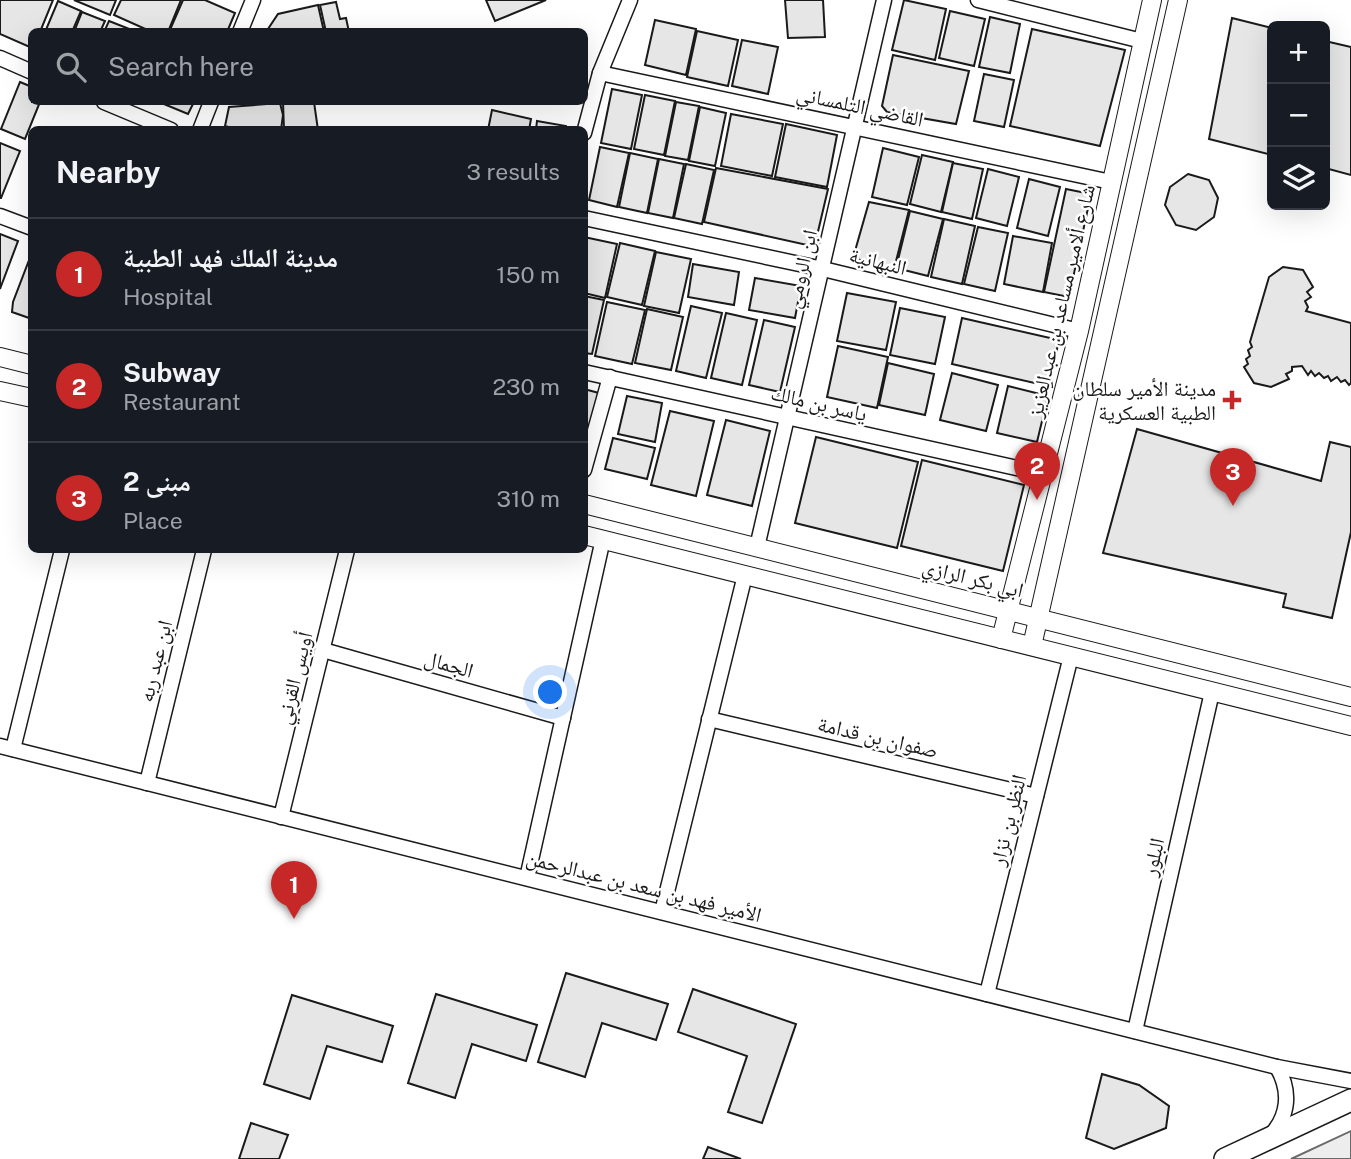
<!DOCTYPE html>
<html lang="en">
<head>
<meta charset="utf-8">
<style>
	body { margin:0; font-family:"Public Sans","Noto Naskh Arabic",sans-serif; background:#242831; color:#f1f3f6 }
	.controls { position:absolute; right:21px; top:21px; display:grid; overflow:hidden; border-radius:10px; box-shadow:0 7px 28px #0002 }
	.controls button { width:63px; height:63px; display:grid; place-items:center; padding:0; border:0; border-bottom:2px solid #363941; background:#171b24; color:#f1f3f6; font:35px sans-serif }
	.you { position:absolute; left:551px; top:693px; width:24px; height:24px; margin:-18px; border:5px solid #fff; border-radius:50%; background:#1a73e8; box-shadow:0 0 0 10px #1a73e833 }
	.badge { display:grid; place-items:center; width:46px; height:46px; border-radius:50%; background:#c62828; color:#fff; font-size:23px; font-weight:700 }
	.pin { position:absolute; translate:-50% -58px; filter:drop-shadow(0 2px 4px #0008) }
	.pin::after { content:''; position:absolute; top:37px; width:24px; height:21px; background:inherit; clip-path:polygon(0 0,100% 0,50% 100%) }
	.list { margin:0; padding:0; list-style:none }
	h2 { display:flex; justify-content:space-between; align-items:center; height:91px; margin:0; padding:0 28px; font-size:30px }
	h2 small { font-size:23px; font-weight:400; color:#9ea1a6 }
	.list li { display:grid; grid-template-columns:46px 1fr auto; gap:21px; align-items:center; box-sizing:border-box; height:112px; padding:0 28px; border-top:2px solid #363941 }
	.list b { display:block; font-size:26px; white-space:nowrap }
	.list p { margin:0; font-size:23px; white-space:nowrap; color:#9ea1a6 }
	.list em { font-size:23px; font-style:normal; color:#9ea1a6 }
	.icon { flex:none; width:38px; height:38px; fill:none; stroke:currentColor; stroke-width:2; stroke-linecap:round; stroke-linejoin:round }
	.map { position:relative; flex:none; width:1351px; height:1159px; overflow:hidden }
	.search { position:absolute; background:#171b24; box-shadow:0 7px 28px #0002; left:28px; top:28px; width:560px; height:77px; display:flex; align-items:center; gap:18px; box-sizing:border-box; padding:0 24px; border-radius:10px; color:#9ea1a6; font-size:26px }
	.panel { position:absolute; background:#171b24; box-shadow:0 7px 28px #0002; left:28px; top:126px; width:560px; height:427px; border-radius:10px }
	.map>svg:first-child { display:block }
	.built { fill:#ededed; stroke:#6a6a6a; stroke-width:2 }
	.building { fill:#e6e6e6; stroke:#1a1a1a; stroke-width:2 }
	.lines { fill:none; stroke-linecap:round; stroke-linejoin:round }
	.minor-casing { stroke:#1a1a1a; stroke-width:17 }
	.tertiary-casing { stroke:#1a1a1a; stroke-width:20 }
	.primary-casing { stroke:#1a1a1a; stroke-width:24 }
	.minor { stroke:#fff; stroke-width:14 }
	.tertiary { stroke:#fff; stroke-width:18 }
	.primary { stroke:#fff; stroke-width:21 }
	.poi-dot { fill:#c62828; stroke:#fff; stroke-width:2.5 }
	.labels { text-anchor:middle; dominant-baseline:central; stroke-width:5; stroke-linejoin:round; paint-order:stroke }
	.street-label { font-size:21px; fill:#1a1a1a; stroke:#fff }
	.poi-label { font-size:21px; fill:#1a1a1a; stroke:#fff; text-anchor:end }
</style>
</head>
<body>
<div class="map">
<svg width="1351" height="1159" viewBox="0 0 1351 1159">
	<rect width="100%" height="100%" fill="#fff"/>
	<polygon class="built" points="1351,1131 1351,1159 1291,1159"/>
	<g class="building">
		<polygon points="0,0 53,0 40,32 32,32 32,48 0,34"/>
		<polygon points="74,0 116,0 110,15"/>
		<polygon points="121,0 181,0 168,32 152,32 114,15"/>
		<polygon points="183,0 205,0 235,13 227,32 169,32"/>
		<polygon points="486,0 546,0 495,21"/>
		<polygon points="785,0 823,0 825,37 788,38"/>
		<polygon points="904,0 946,9 935,60 892,50"/>
		<polygon points="58,1 81,11 72,32 45,32"/>
		<polygon points="336,2 340,19 346,18 349,32 326,32 320,5"/>
		<polygon points="318,5 324,32 266,32 278,14"/>
		<polygon points="950,11 985,19 974,66 939,58"/>
		<polygon points="82,12 105,21 100,32 74,32"/>
		<polygon points="990,17 1020,24 1010,73 979,67"/>
		<polygon points="1232,18 1272,28 1272,155 1209,139"/>
		<polygon points="655,20 696,29 686,75 645,65"/>
		<polygon points="109,21 132,30 131,32 104,32"/>
		<polygon points="1032,29 1125,50 1100,146 1010,126"/>
		<polygon points="697,31 738,40 728,86 687,77"/>
		<polygon points="742,40 778,47 768,94 732,86"/>
		<polygon points="1325,41 1351,47 1351,175 1325,168"/>
		<polygon points="893,55 969,71 956,124 887,112 882,106"/>
		<polygon points="984,74 1014,80 1004,127 974,121"/>
		<polygon points="20,82 32,87 32,102 40,102 25,139 1,129"/>
		<polygon points="612,89 642,95 631,149 601,143"/>
		<polygon points="645,95 675,101 664,155 634,149"/>
		<polygon points="159,102 194,102 188,114"/>
		<polygon points="283,102 314,102 318,130 284,130"/>
		<polygon points="676,102 699,106 688,160 665,156"/>
		<polygon points="280,103 283,115 281,130 239,130 225,126 229,107"/>
		<polygon points="700,107 726,113 715,166 689,161"/>
		<polygon points="492,110 531,119 529,130 488,130"/>
		<polygon points="731,114 783,124 772,176 721,166"/>
		<polygon points="537,121 566,126 566,130 536,130"/>
		<polygon points="786,124 837,135 827,187 775,177"/>
		<polygon points="0,143 20,151 1,198 0,198"/>
		<polygon points="600,147 629,153 617,207 589,200"/>
		<polygon points="883,148 919,157 907,205 872,197"/>
		<polygon points="630,153 658,159 647,213 619,207"/>
		<polygon points="922,155 953,162 941,212 910,204"/>
		<polygon points="659,159 684,164 673,218 648,213"/>
		<polygon points="953,163 983,169 972,219 942,212"/>
		<polygon points="686,164 714,170 702,224 674,218"/>
		<polygon points="716,168 828,189 816,240 807,245 704,222"/>
		<polygon points="988,169 1019,177 1007,226 976,218"/>
		<polygon points="1188,174 1209,180 1218,198 1214,217 1196,230 1176,225 1165,205 1170,187"/>
		<polygon points="1029,179 1060,187 1048,236 1017,228"/>
		<polygon points="1066,189 1091,194 1069,297 1044,292"/>
		<polygon points="869,202 909,210 894,269 853,258"/>
		<polygon points="910,211 943,219 928,276 896,268"/>
		<polygon points="944,219 975,226 962,284 931,277"/>
		<polygon points="978,227 1008,233 995,291 964,284"/>
		<polygon points="0,234 18,241 0,289"/>
		<polygon points="1013,236 1052,243 1043,292 1004,284"/>
		<polygon points="584,237 617,244 605,298 584,293"/>
		<polygon points="620,243 655,251 642,305 607,297"/>
		<polygon points="656,252 691,259 679,313 644,306"/>
		<polygon points="31,255 32,255 32,319 12,312 13,302"/>
		<polygon points="693,264 739,272 734,305 688,297"/>
		<polygon points="1283,267 1303,270 1313,287 1307,292 1311,297 1305,301 1308,307 1306,311 1351,323 1351,383 1349,385 1345,380 1341,382 1337,377 1331,381 1328,376 1324,378 1319,373 1315,376 1311,371 1308,375 1302,366 1292,367 1292,371 1286,374 1289,379 1271,387 1254,383 1244,367 1248,364 1246,359 1250,356 1248,350 1252,347 1250,342 1269,277"/>
		<polygon points="755,278 801,286 795,318 749,310"/>
		<polygon points="847,293 896,302 886,350 837,341"/>
		<polygon points="584,296 604,300 592,354 584,353"/>
		<polygon points="607,302 645,310 632,364 595,356"/>
		<polygon points="691,306 722,313 706,378 676,371"/>
		<polygon points="900,308 945,317 935,364 890,355"/>
		<polygon points="647,309 683,317 671,370 635,363"/>
		<polygon points="726,313 757,320 742,385 711,378"/>
		<polygon points="962,318 1059,340 1051,376 1052,387 952,364"/>
		<polygon points="764,320 795,327 780,392 749,385"/>
		<polygon points="838,346 888,357 877,408 827,397"/>
		<polygon points="888,363 934,374 925,415 879,405"/>
		<polygon points="952,373 998,385 986,431 940,420"/>
		<polygon points="1008,386 1048,396 1037,442 997,433"/>
		<polygon points="584,389 599,393 591,429 584,427"/>
		<polygon points="627,396 662,403 655,442 618,434"/>
		<polygon points="670,411 714,421 696,496 651,485"/>
		<polygon points="726,420 770,431 752,506 707,495"/>
		<polygon points="1137,429 1321,481 1330,442 1351,447 1351,532 1332,618 1283,607 1286,594 1103,553"/>
		<polygon points="816,437 918,462 897,548 795,523"/>
		<polygon points="613,438 655,448 647,479 605,469"/>
		<polygon points="922,460 1024,485 1003,571 901,546"/>
		<polygon points="566,973 668,1004 656,1040 602,1023 585,1077 538,1062"/>
		<polygon points="693,989 796,1024 762,1123 728,1112 747,1056 678,1032"/>
		<polygon points="436,994 537,1025 526,1061 472,1044 455,1098 408,1083"/>
		<polygon points="292,995 393,1026 382,1062 327,1046 310,1099 264,1084"/>
		<polygon points="1102,1074 1139,1085 1169,1106 1166,1128 1114,1149 1086,1138"/>
		<polygon points="251,1123 288,1135 279,1159 239,1159"/>
		<polygon points="708,1147 741,1159 703,1159"/>
	</g>
	<g class="lines">
		<defs>
			<g id="minor">
				<polyline points="978,0 1142,41"/>
				<polyline points="240,32 253,0"/>
				<polyline points="0,58 32,72"/>
				<polyline points="600,73 1111,182"/>
				<polyline points="104,102 171,130"/>
				<polyline points="200,130 211,102"/>
				<polyline points="584,133 600,73 630,0"/>
				<polyline points="0,216 32,228"/>
				<polyline points="584,218 823,269 1079,331"/>
				<polyline points="584,372 1044,474"/>
				<polyline points="584,470 610,377"/>
				<polyline points="757,547 884,0"/>
				<polyline points="323,650 563,718"/>
				<polyline points="709,719 1036,796"/>
				<polyline points="0,746 1277,1067 1351,1081"/>
				<polyline points="13,749 62,550"/>
				<polyline points="147,783 204,550"/>
				<polyline points="281,817 347,550"/>
				<polyline points="527,878 603,539"/>
				<polyline points="662,912 745,575"/>
				<polyline points="987,994 1071,656"/>
				<polyline points="1135,1031 1212,692"/>
				<path d="M1270 1136C1289 1116 1291 1091 1277 1067"/>
			</g>
			<g id="tertiary">
				<polyline points="0,357 32,365"/>
				<polyline points="0,391 32,398"/>
				<polyline points="584,504 1351,697"/>
				<polyline points="584,535 1351,726"/>
				<polyline points="1001,639 1079,331 1152,0"/>
				<polyline points="1032,646 1178,0"/>
			</g>
			<polyline id="primary" points="1225,1159 1351,1100"/>
		</defs>
		<use href="#minor" class="minor-casing"/>
		<use href="#tertiary" class="tertiary-casing"/>
		<use href="#primary" class="primary-casing"/>
		<use href="#minor" class="minor"/>
		<use href="#tertiary" class="tertiary"/>
		<use href="#primary" class="primary"/>
	</g>
	<path class="poi-dot" d="M1228.5 389.5h7v7h7v7h-7v7h-7v-7h-7v-7h7z"/>
	<g class="labels">
		<g class="street-label">
			<text transform="translate(860 106) rotate(12)">القاضي التلمساني</text>
			<text transform="translate(878 261) rotate(14)">النبهانية</text>
			<text transform="translate(801 269) rotate(-77)">ابن الرومي</text>
			<text transform="translate(1061 301) rotate(-77)">شارع ألامير مساعد بن عبدالعزيز</text>
			<text transform="translate(819 403) rotate(13)">ياسر بن مالك</text>
			<text transform="translate(973 578) rotate(14)">ابي بكر الرازي</text>
			<text transform="translate(155 661) rotate(-76)">ابن عبد ربه</text>
			<text transform="translate(449 664) rotate(16)">الجمال</text>
			<text transform="translate(294 678) rotate(-76)">أويس القرني</text>
			<text transform="translate(878 737) rotate(13)">صفوان بن قدامة</text>
			<text transform="translate(1008 820) rotate(-76)">النظر بن نزار</text>
			<text transform="translate(1153 857) rotate(-77)">البلور</text>
			<text transform="translate(644 886) rotate(14)">الأمير فهد بن سعد بن عبدالرحمن</text>
		</g>
		<g class="poi-label">
			<text x="1216" y="388">مدينة الأمير سلطان<tspan x="1216" dy="24">الطبية العسكرية</tspan></text>
		</g>
	</g>
</svg>
<div class="controls">
<button>+</button>
<button>−</button>
<button><svg class="icon" aria-label="layers" viewBox="0 0 24 24"><path d="M12 4l9 5-9 5-9-5zM3 14l9 5 9-5"/></svg></button>
</div>
<div class="you"></div>
<div class="pin badge" style="left:294px;top:919px">1</div>
<div class="pin badge" style="left:1037px;top:500px">2</div>
<div class="pin badge" style="left:1233px;top:506px">3</div>
<div class="search"><svg class="icon" aria-label="search" viewBox="0 0 24 24"><circle cx="10" cy="10" r="6"/><path d="M15 15l6 6"/></svg>Search here</div>
<section class="panel">
<h2>Nearby<small>3 results</small></h2>
<ul class="list">
<li><span class="badge">1</span><div><b>مدينة الملك فهد الطبية</b><p>Hospital</p></div><em>150 m</em></li>
<li><span class="badge">2</span><div><b>Subway</b><p>Restaurant</p></div><em>230 m</em></li>
<li><span class="badge">3</span><div><b>مبنى 2</b><p>Place</p></div><em>310 m</em></li>
</ul>
</section>
</div>
</body>
</html>
